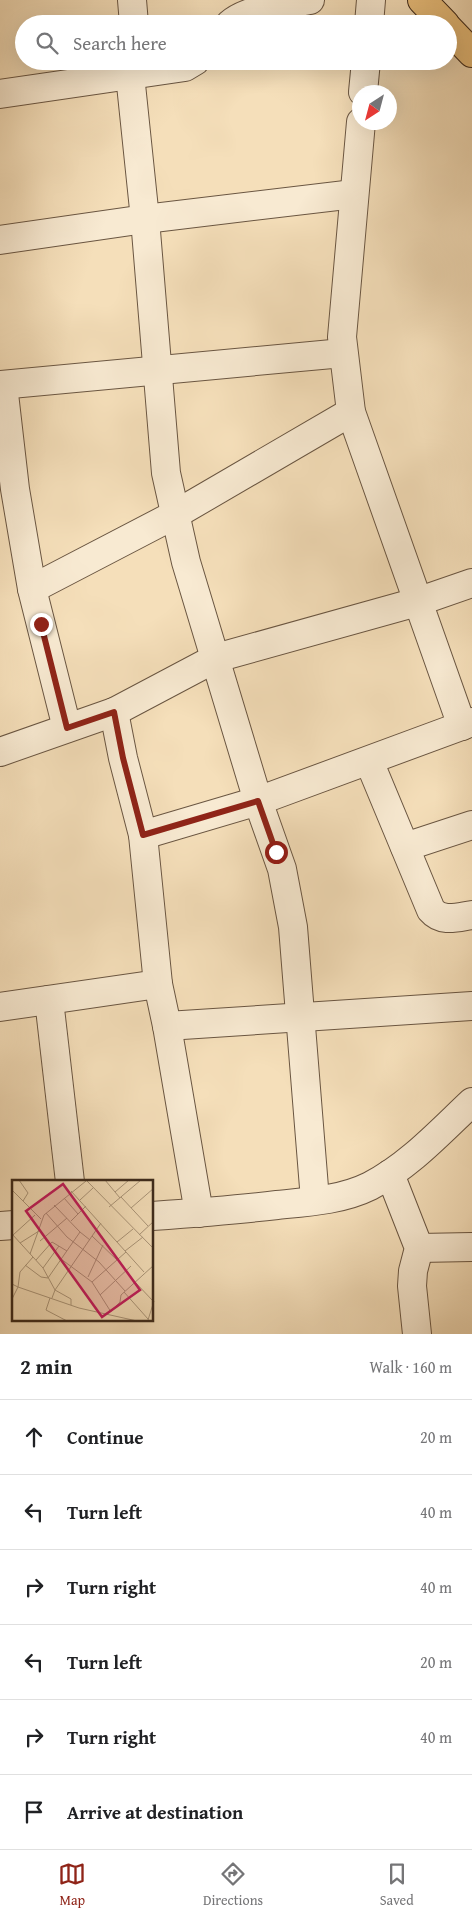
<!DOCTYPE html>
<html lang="en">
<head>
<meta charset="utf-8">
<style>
	body { margin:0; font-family:"Gentium Book Plus",serif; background:#f6f6f6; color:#202124 }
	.compass { position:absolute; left:352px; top:85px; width:45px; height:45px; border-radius:50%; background:#fff; box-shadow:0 5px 20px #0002; rotate:216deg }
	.stop { position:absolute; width:15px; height:15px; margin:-11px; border:4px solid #8f2418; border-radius:50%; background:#fff }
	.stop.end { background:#8f2418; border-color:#fff; box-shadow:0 1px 5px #0008 }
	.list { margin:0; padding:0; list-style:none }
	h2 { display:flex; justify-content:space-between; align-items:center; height:65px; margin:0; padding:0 20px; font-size:21px }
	h2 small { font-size:16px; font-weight:400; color:#757577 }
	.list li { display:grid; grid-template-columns:32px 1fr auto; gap:15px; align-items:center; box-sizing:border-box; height:75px; padding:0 20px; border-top:1px solid #e0e0e0 }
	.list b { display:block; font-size:19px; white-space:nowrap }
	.list em { font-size:16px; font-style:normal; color:#757577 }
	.icon { flex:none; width:28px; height:28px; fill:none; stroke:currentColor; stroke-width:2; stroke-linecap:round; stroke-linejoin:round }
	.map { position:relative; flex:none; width:472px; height:1334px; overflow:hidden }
	.search { position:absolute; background:#fff; box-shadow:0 5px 20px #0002; left:15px; right:15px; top:15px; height:55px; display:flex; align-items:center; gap:12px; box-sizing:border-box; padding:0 18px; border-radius:28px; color:#757577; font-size:19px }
	.sheet { height:515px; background:#fff }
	nav { display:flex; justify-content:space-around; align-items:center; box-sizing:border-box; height:70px; border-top:1px solid #e0e0e0; background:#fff; font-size:14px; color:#757577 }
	nav a { display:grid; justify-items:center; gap:2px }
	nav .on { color:#8f2418 }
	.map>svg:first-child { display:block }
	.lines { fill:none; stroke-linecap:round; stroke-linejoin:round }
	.minor-casing { stroke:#6a5642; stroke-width:30 }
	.major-casing { stroke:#3b281a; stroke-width:30 }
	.minor { stroke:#f8ead2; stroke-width:28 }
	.major { stroke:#eac07d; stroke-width:28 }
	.route { stroke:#8f2418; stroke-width:6 }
	.inset-road { fill:none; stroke:#ab967a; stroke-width:1 }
	.view { fill:#c2185b; fill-opacity:0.15; stroke:#c2185b; stroke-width:2.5 }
	.inset-edge { fill:none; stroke:#3b281a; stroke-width:2.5 }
</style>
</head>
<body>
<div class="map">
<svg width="472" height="1334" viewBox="0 0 472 1334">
	<rect width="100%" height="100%" fill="#f5dfba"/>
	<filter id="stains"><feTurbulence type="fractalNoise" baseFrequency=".004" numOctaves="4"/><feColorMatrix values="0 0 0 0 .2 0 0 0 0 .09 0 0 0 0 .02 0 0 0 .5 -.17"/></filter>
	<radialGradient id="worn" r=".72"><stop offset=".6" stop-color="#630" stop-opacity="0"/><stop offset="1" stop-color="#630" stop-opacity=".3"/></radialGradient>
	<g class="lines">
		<defs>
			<g id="minor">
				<polyline points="132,0 134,24"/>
				<path d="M230 24C246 9 288 4 310 0"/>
				<polyline points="369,24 371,0"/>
				<polyline points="130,75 145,219 166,473 186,562 258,801 282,869 293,927 315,1200"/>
				<polyline points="363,92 366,61"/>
				<polyline points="0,94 185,67 195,61"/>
				<polyline points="361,122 342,337 351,412 462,726"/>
				<polyline points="0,240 145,219 354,194"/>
				<polyline points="0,385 343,353"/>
				<polyline points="3,385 15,489 32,589 67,728"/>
				<polyline points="32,589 176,514 351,412"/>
				<polyline points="114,712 123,758 143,835 258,801 472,722"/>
				<polyline points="0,752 114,712 216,658 417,602 472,583"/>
				<path d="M369 761 431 910C442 923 458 917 472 915"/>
				<polyline points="143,835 158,984 167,1026 199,1213"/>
				<polyline points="405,847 472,825"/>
				<polyline points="49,1000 70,1182"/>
				<polyline points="0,1007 158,984"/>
				<polyline points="167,1026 472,1006"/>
				<polyline points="390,1174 419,1248 413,1271 412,1286 417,1334"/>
				<path d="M152 1216C194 1213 236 1210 277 1205 308 1202 342 1200 370 1186 409 1166 440 1132 472 1102"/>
				<polyline points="0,1226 14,1225"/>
				<polyline points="419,1248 472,1247"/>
			</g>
			<g id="major">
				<polyline points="422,0 445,24"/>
				<polyline points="448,28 472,53"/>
			</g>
		</defs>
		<use href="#minor" class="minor-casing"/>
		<use href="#major" class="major-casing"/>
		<use href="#minor" class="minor"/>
		<use href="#major" class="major"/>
	</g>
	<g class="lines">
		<polyline class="route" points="41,624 67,728 114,712 123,758 143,835 258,801 276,852"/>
	</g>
	<g transform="translate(12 1180)">
		<rect width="141" height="141" fill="#f5dfba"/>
		<path class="inset-road" d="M7 0 16 13 11 21M74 0 142 69M93 0 108 18M0 10 29 39M59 11 132 92M103 12 117 0M109 17 136 46M52 18 66 34M68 20 81 8M42 25 68 52M97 27 129 0M119 28 142 8M34 33 55 57 87 82 113 111M59 41 74 26M0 54 31 88 43 110 40 118M1 55 23 35M127 55 142 41M80 56 105 80M28 61 55 38M105 62 121 49M8 63 27 51M113 71 131 57M18 74 32 35 74 1M49 79 80 102 99 132M24 80 40 62 55 71M13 85 29 97 36 98M31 88 47 66M76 97 91 65M36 98 68 52 78 60M80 102 114 72M123 102 141 121M0 104 6 107 8 92 21 77M112 112 136 139M88 115 119 86M38 118 34 130 55 141M0 119 6 107 67 128 125 141M59 125V119L43 110 89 43M98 132 108 122 109 115 142 85M136 140 142 121"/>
		<path class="view" d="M51 4 128 110 90 137 14 31Z"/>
		<rect width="141" height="141" class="inset-edge"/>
	</g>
	<rect width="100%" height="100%" filter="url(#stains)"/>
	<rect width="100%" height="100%" fill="url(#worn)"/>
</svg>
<svg class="compass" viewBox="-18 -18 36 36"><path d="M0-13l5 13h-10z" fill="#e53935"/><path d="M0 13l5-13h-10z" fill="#757577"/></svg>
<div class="stop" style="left:276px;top:852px"></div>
<div class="stop end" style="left:41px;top:624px"></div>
<div class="search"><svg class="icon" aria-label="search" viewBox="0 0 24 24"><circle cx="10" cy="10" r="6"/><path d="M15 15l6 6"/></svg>Search here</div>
</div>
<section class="sheet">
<h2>2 min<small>Walk · 160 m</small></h2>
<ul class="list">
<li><svg class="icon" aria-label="ahead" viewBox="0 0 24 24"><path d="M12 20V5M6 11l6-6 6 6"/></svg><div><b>Continue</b></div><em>20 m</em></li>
<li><svg class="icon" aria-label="left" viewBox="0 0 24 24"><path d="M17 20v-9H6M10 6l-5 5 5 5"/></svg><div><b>Turn left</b></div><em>40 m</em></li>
<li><svg class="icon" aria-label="right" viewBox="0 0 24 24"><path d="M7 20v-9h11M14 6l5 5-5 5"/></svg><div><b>Turn right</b></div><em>40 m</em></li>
<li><svg class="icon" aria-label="left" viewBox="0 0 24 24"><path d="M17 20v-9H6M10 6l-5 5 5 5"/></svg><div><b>Turn left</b></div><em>20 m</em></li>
<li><svg class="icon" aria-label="right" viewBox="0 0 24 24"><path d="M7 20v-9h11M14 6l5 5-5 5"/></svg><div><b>Turn right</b></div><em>40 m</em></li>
<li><svg class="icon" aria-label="arrive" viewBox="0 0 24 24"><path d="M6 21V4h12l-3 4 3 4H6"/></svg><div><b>Arrive at destination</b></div></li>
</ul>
</section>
<nav>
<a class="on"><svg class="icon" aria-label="map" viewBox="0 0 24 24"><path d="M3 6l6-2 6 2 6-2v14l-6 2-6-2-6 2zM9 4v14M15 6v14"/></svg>Map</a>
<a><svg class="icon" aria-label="directions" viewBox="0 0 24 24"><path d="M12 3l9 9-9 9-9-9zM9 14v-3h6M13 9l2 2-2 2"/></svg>Directions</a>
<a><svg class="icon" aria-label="saved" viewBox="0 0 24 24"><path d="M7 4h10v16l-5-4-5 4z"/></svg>Saved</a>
</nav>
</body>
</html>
